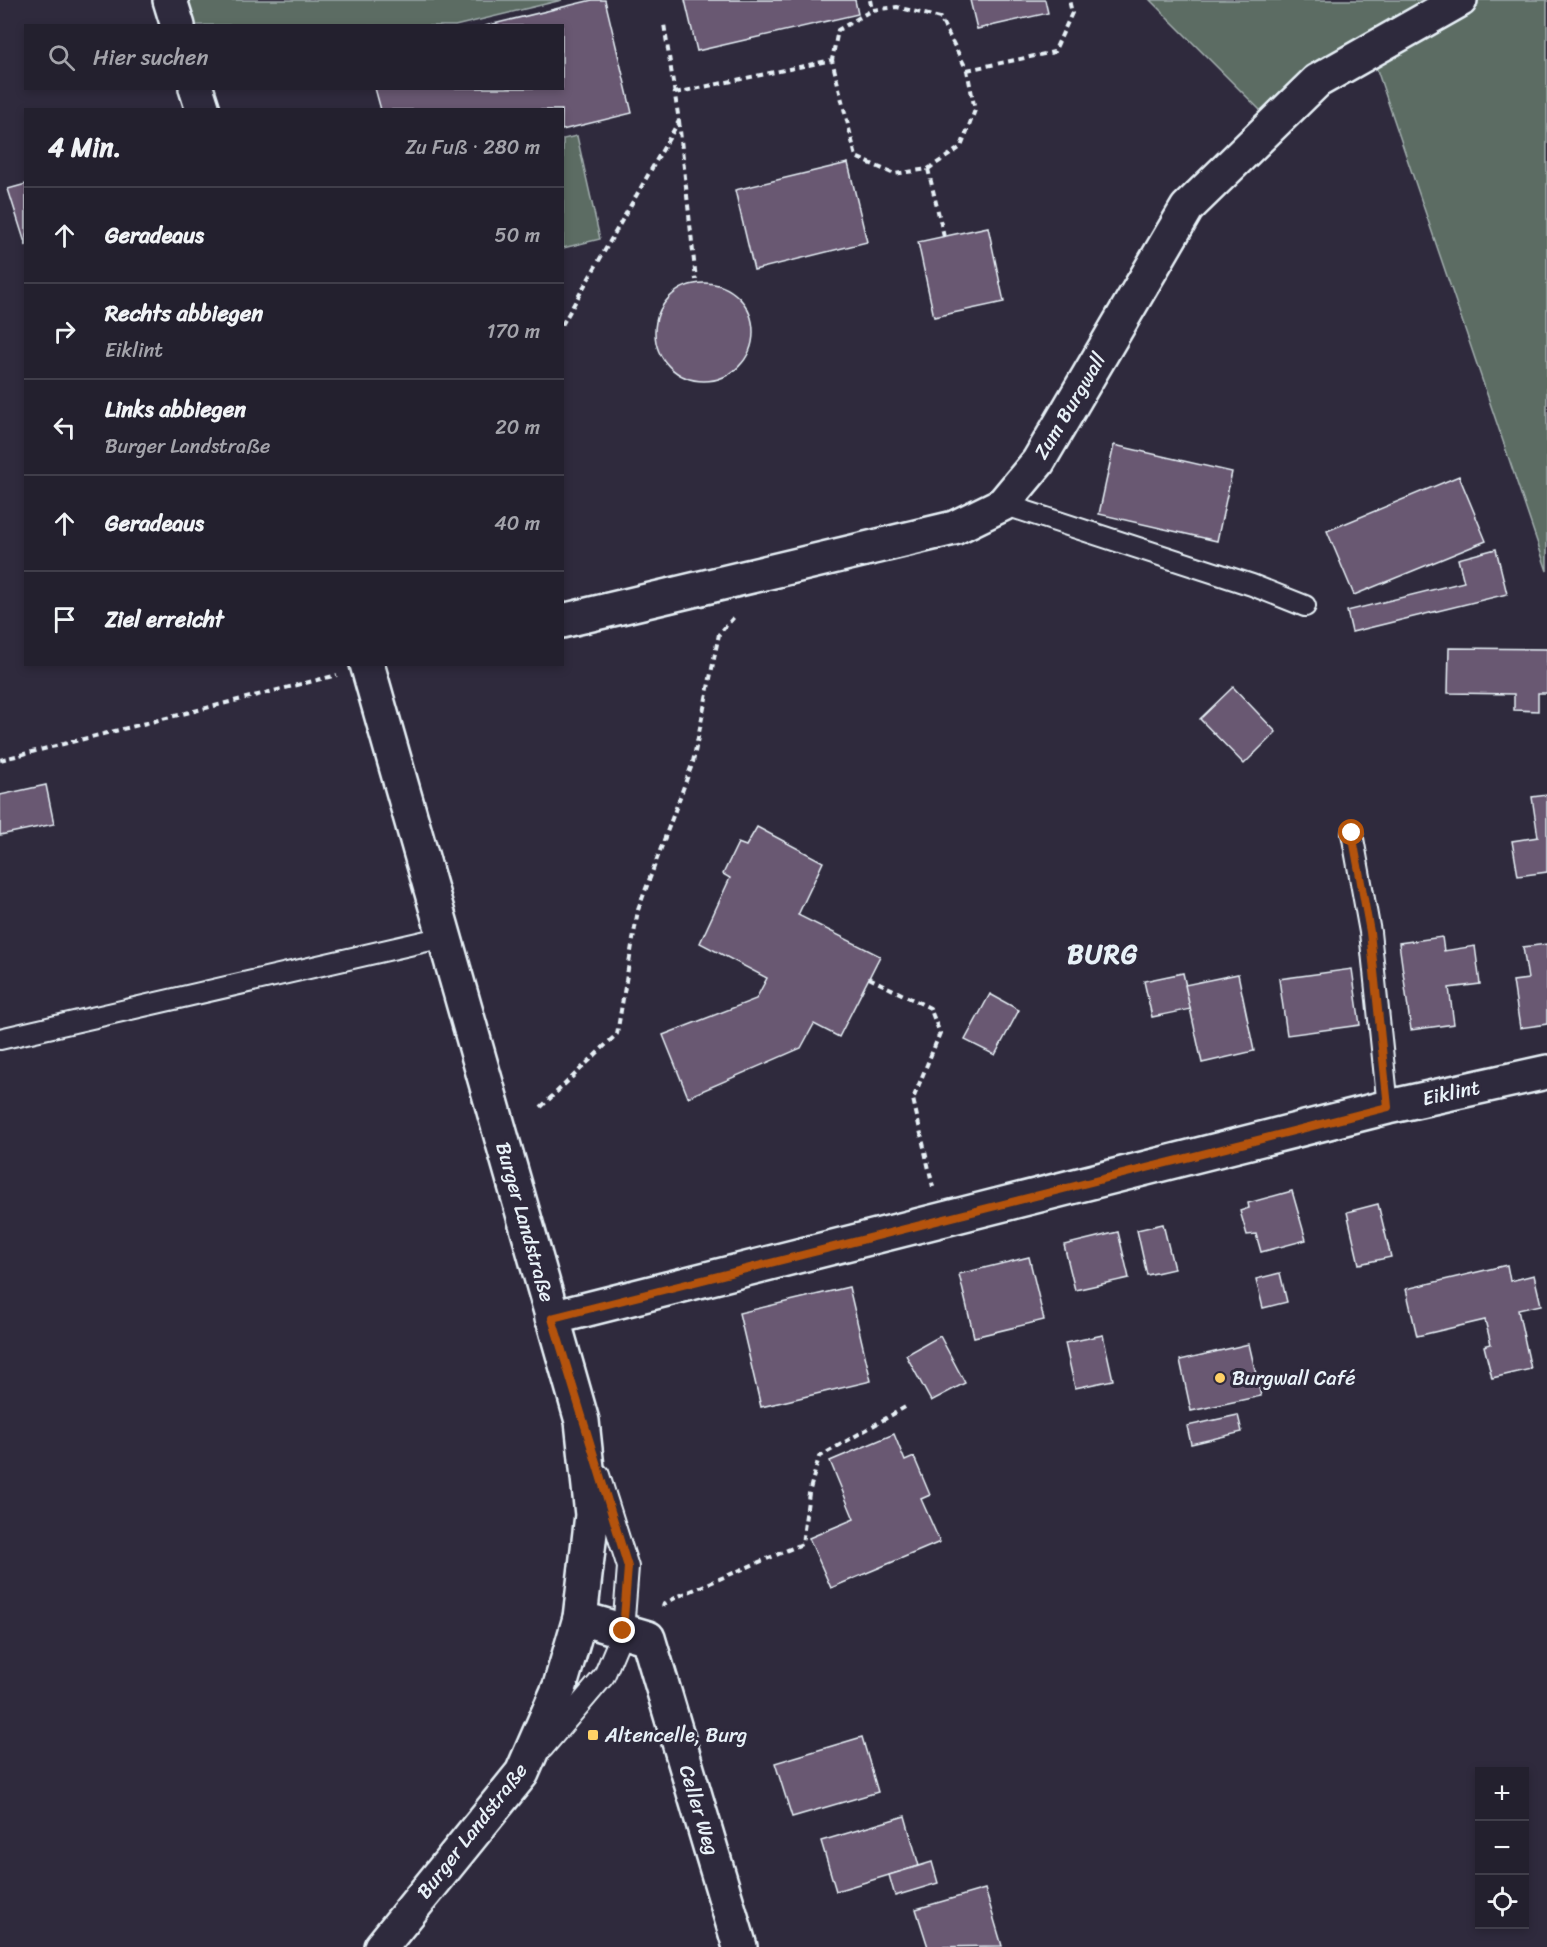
<!DOCTYPE html>
<html lang="de">
<head>
<meta charset="utf-8">
<style>
	body { margin:0; font-family:Sriracha,sans-serif; background:#2f2d3a; color:#f1f3f6 }
	.controls { position:absolute; right:18px; bottom:18px; display:grid; overflow:hidden; border-radius:0px; box-shadow:0 3px 9px #0003 }
	.controls button { width:54px; height:54px; display:grid; place-items:center; padding:0; border:0; border-bottom:2px solid #403e4a; background:#23202e; color:#f1f3f6; font:30px sans-serif }
	.stop { position:absolute; width:18px; height:18px; margin:-14px; border:4px solid #b45309; border-radius:50%; background:#fff }
	.stop.end { background:#b45309; border-color:#fff; box-shadow:0 2px 6px #0008 }
	.list { margin:0; padding:0; list-style:none }
	h2 { display:flex; justify-content:space-between; align-items:center; height:78px; margin:0; padding:0 24px; font-size:26px }
	h2 small { font-size:20px; font-weight:400; color:#a3a3aa }
	.list li { display:grid; grid-template-columns:39px 1fr auto; gap:18px; align-items:center; box-sizing:border-box; height:96px; padding:0 24px; border-top:2px solid #403e4a }
	.list b { display:block; font-size:22px; white-space:nowrap }
	.list p { margin:0; font-size:20px; white-space:nowrap; color:#a3a3aa }
	.list em { font-size:20px; font-style:normal; color:#a3a3aa }
	.icon { flex:none; width:33px; height:33px; fill:none; stroke:currentColor; stroke-width:2; stroke-linecap:round; stroke-linejoin:round }
	.map { position:relative; flex:none; width:1547px; height:1947px; overflow:hidden }
	.search { position:absolute; background:#23202e; box-shadow:0 3px 9px #0003; left:24px; top:24px; width:540px; height:66px; display:flex; align-items:center; gap:15px; box-sizing:border-box; padding:0 21px; border-radius:0px; color:#a3a3aa; font-size:22px }
	.panel { position:absolute; background:#23202e; box-shadow:0 3px 9px #0003; left:24px; top:108px; width:540px; height:558px; border-radius:0px }
	.map>svg:first-child { display:block }
	.green { fill:#5b6c64; stroke:#a2aeae; stroke-width:1.5 }
	.building { fill:#695872; stroke:#e8f1f8; stroke-width:1.5 }
	.lines { fill:none; stroke-linecap:round; stroke-linejoin:round }
	.lane-casing { stroke:#e8f1f8; stroke-width:24 }
	.street-casing { stroke:#e8f1f8; stroke-width:38 }
	.secondary-casing { stroke:#e8f1f8; stroke-width:38 }
	.path { stroke:#e8f1f8; stroke-width:4; stroke-dasharray:6 4.5; stroke-linecap:butt }
	.lane { stroke:#2f2a3d; stroke-width:20 }
	.street { stroke:#2f2a3d; stroke-width:33 }
	.secondary { stroke:#2f2a3d; stroke-width:33 }
	.route { stroke:#b45309; stroke-width:8 }
	.poi-dot { fill:#ffd166; stroke:#2f2a3d; stroke-width:2 }
	.labels { text-anchor:middle; dominant-baseline:central; stroke-width:6; stroke-linejoin:round; paint-order:stroke }
	.street-label { font-size:20px; fill:#e8f1f8; stroke:#2f2a3d }
	.poi-label { font-size:20px; fill:#e8f1f8; stroke:#2f2a3d; text-anchor:start }
	.district-label { font-size:26px; font-weight:bold; letter-spacing:1.5px; fill:#e8f1f8; stroke:#2f2a3d }
</style>
</head>
<body>
<div class="map">
<svg width="1547" height="1947" viewBox="0 0 1547 1947">
	<rect width="100%" height="100%" fill="#2f2a3d"/>
	<filter id="ink" filterUnits="userSpaceOnUse"><feTurbulence type="fractalNoise" baseFrequency=".0167" numOctaves="2"/><feDisplacementMap in="SourceGraphic" scale="12" xChannelSelector="R" yChannelSelector="G"/><feConvolveMatrix kernelMatrix="1 2 1 2 8 2 1 2 1" color-interpolation-filters="sRGB"/></filter>
	<g filter="url(#ink)">
		<g class="green">
			<polygon points="188,0 562,0 455,26 193,25"/>
			<polygon points="1150,0 1547,0 1547,571 1372,55 1279,129"/>
			<polygon points="577,136 600,239 563,248 563,139"/>
		</g>
		<g class="building">
			<polygon points="592,0 605,0 632,113 562,130 562,110 381,110 375,88 562,88 562,26 485,26"/>
			<polygon points="685,0 855,0 858,14 697,51"/>
			<polygon points="970,0 1045,0 1048,13 977,29"/>
			<polygon points="848,163 867,242 754,270 735,190"/>
			<polygon points="26,184 26,246 8,189"/>
			<polygon points="988,227 1004,302 934,317 918,242"/>
			<circle cx="704" cy="332" r="49"/>
			<polygon points="1114,445 1232,472 1217,541 1099,514"/>
			<polygon points="1459,476 1486,541 1354,595 1327,531"/>
			<polygon points="1496,549 1507,594 1352,632 1347,611 1464,582 1458,559"/>
			<polygon points="1449,648 1547,649 1547,693 1538,693 1538,711 1514,710 1514,694 1448,693"/>
			<polygon points="1233,687 1276,732 1244,764 1200,719"/>
			<polygon points="46,785 54,824 0,835 0,795"/>
			<polygon points="1547,795 1547,872 1518,876 1512,841 1538,837 1532,797"/>
			<polygon points="757,827 823,862 798,915 880,956 839,1037 814,1024 801,1048 688,1097 663,1035 756,999 767,978 700,943 730,878 723,874 738,843 746,846"/>
			<polygon points="1442,937 1444,951 1475,946 1480,984 1449,988 1454,1024 1411,1030 1399,943"/>
			<polygon points="1547,944 1547,1024 1520,1028 1513,981 1528,979 1523,947"/>
			<polygon points="1352,969 1360,1025 1287,1035 1279,979"/>
			<polygon points="1183,973 1191,1009 1152,1017 1144,981"/>
			<polygon points="1238,974 1254,1051 1202,1063 1185,985"/>
			<polygon points="990,994 1019,1010 995,1055 965,1040"/>
			<polygon points="1292,1191 1306,1240 1261,1252 1256,1234 1247,1235 1240,1211 1249,1208 1248,1203"/>
			<polygon points="1378,1204 1391,1257 1359,1264 1347,1212"/>
			<polygon points="1163,1224 1174,1269 1147,1275 1137,1230"/>
			<polygon points="1118,1232 1129,1278 1075,1290 1064,1245"/>
			<polygon points="1029,1257 1044,1320 974,1337 959,1274"/>
			<polygon points="1507,1265 1510,1281 1534,1275 1541,1305 1518,1310 1531,1369 1492,1378 1484,1346 1491,1344 1485,1320 1417,1336 1406,1289"/>
			<polygon points="1280,1273 1287,1302 1263,1308 1256,1279"/>
			<polygon points="849,1287 871,1381 761,1407 739,1313"/>
			<polygon points="1103,1335 1113,1380 1075,1388 1065,1343"/>
			<polygon points="940,1336 965,1383 931,1401 906,1355"/>
			<polygon points="1249,1344 1261,1396 1191,1411 1180,1360"/>
			<polygon points="1238,1415 1242,1432 1191,1444 1187,1426"/>
			<polygon points="894,1434 905,1461 914,1457 930,1495 921,1499 940,1542 831,1588 809,1538 854,1519 830,1461"/>
			<polygon points="862,1737 878,1792 792,1817 775,1763"/>
			<polygon points="905,1816 919,1866 836,1891 821,1841"/>
			<polygon points="932,1862 938,1883 895,1896 889,1875"/>
			<polygon points="985,1889 1002,1946 928,1947 916,1909"/>
		</g>
		<g class="lines">
			<defs>
				<g id="lane">
					<polyline points="1003,504 1252,585 1305,606"/>
					<polyline points="1352,833 1370,932 1388,1107"/>
					<polyline points="0,1039 444,937"/>
					<polyline points="543,1748 604,1676 623,1631 628,1567 599,1475"/>
				</g>
				<g id="street">
					<polyline points="562,621 954,528 1003,504 1038,462 1187,208 1317,81 1460,0"/>
					<polyline points="552,1318 1388,1107 1547,1072"/>
					<polyline points="580,1618 648,1638 740,1947"/>
				</g>
				<g id="secondary">
					<polyline points="170,0 178,26"/>
					<polyline points="196,88 203,110"/>
					<polyline points="367,664 582,1421 592,1515 580,1618 560,1686 522,1773 381,1947"/>
				</g>
			</defs>
			<use href="#lane" class="lane-casing"/>
			<use href="#street" class="street-casing"/>
			<use href="#secondary" class="secondary-casing"/>
			<g class="path">
				<polyline points="870,0 872,10"/>
				<polyline points="967,70 1054,52 1072,13 1069,0"/>
				<polyline points="675,93 832,60 856,157 894,174 928,169 961,147 975,110 967,70 940,18 897,7 872,10 838,30 832,60"/>
				<polyline points="679,121 696,280"/>
				<polyline points="928,169 944,237"/>
				<polyline points="562,325 679,121 664,24"/>
				<polyline points="0,760 337,675"/>
				<polyline points="869,978 930,1008 940,1033 913,1099 933,1187"/>
				<polyline points="541,1107 617,1034 638,910 693,762 719,634 735,616"/>
				<polyline points="663,1607 664,1604 679,1596 802,1544 809,1493 819,1457 907,1406"/>
			</g>
			<use href="#lane" class="lane"/>
			<use href="#street" class="street"/>
			<use href="#secondary" class="secondary"/>
		</g>
	</g>
	<g class="lines" filter="url(#ink)">
		<polyline class="route" points="623,1631 628,1567 552,1318 1388,1107 1370,932 1352,833"/>
	</g>
	<g class="poi-dot">
		<circle cx="1220" cy="1378" r="6"/>
		<rect x="587" y="1729" width="12" height="12" rx="3"/>
	</g>
	<g class="labels">
		<g class="street-label">
			<text transform="translate(1070 406) rotate(-59)">Zum Burgwall</text>
			<text transform="translate(1451 1093) rotate(-12)">Eiklint</text>
			<text transform="translate(525 1222) rotate(74)">Burger Landstraße</text>
			<text transform="translate(699 1810) rotate(73)">Celler Weg</text>
			<text transform="translate(472 1831) rotate(-52)">Burger Landstraße</text>
		</g>
		<g class="poi-label">
			<text x="1232" y="1378">Burgwall Café</text>
			<text x="605" y="1735">Altencelle, Burg</text>
		</g>
		<g class="district-label">
			<text x="1103" y="954">BURG</text>
		</g>
	</g>
</svg>
<div class="controls">
<button>+</button>
<button>−</button>
<button><svg class="icon" aria-label="locate" viewBox="0 0 24 24"><circle cx="12" cy="12" r="6"/><path d="M12 2v4M12 18v4M2 12h4M18 12h4"/></svg></button>
</div>
<div class="stop" style="left:1352px;top:833px"></div>
<div class="stop end" style="left:623px;top:1631px"></div>
<div class="search"><svg class="icon" aria-label="search" viewBox="0 0 24 24"><circle cx="10" cy="10" r="6"/><path d="M15 15l6 6"/></svg>Hier suchen</div>
<section class="panel">
<h2>4 Min.<small>Zu Fuß · 280 m</small></h2>
<ul class="list">
<li><svg class="icon" aria-label="ahead" viewBox="0 0 24 24"><path d="M12 20V5M6 11l6-6 6 6"/></svg><div><b>Geradeaus</b></div><em>50 m</em></li>
<li><svg class="icon" aria-label="right" viewBox="0 0 24 24"><path d="M7 20v-9h11M14 6l5 5-5 5"/></svg><div><b>Rechts abbiegen</b><p>Eiklint</p></div><em>170 m</em></li>
<li><svg class="icon" aria-label="left" viewBox="0 0 24 24"><path d="M17 20v-9H6M10 6l-5 5 5 5"/></svg><div><b>Links abbiegen</b><p>Burger Landstraße</p></div><em>20 m</em></li>
<li><svg class="icon" aria-label="ahead" viewBox="0 0 24 24"><path d="M12 20V5M6 11l6-6 6 6"/></svg><div><b>Geradeaus</b></div><em>40 m</em></li>
<li><svg class="icon" aria-label="arrive" viewBox="0 0 24 24"><path d="M6 21V4h12l-3 4 3 4H6"/></svg><div><b>Ziel erreicht</b></div></li>
</ul>
</section>
</div>
</body>
</html>
